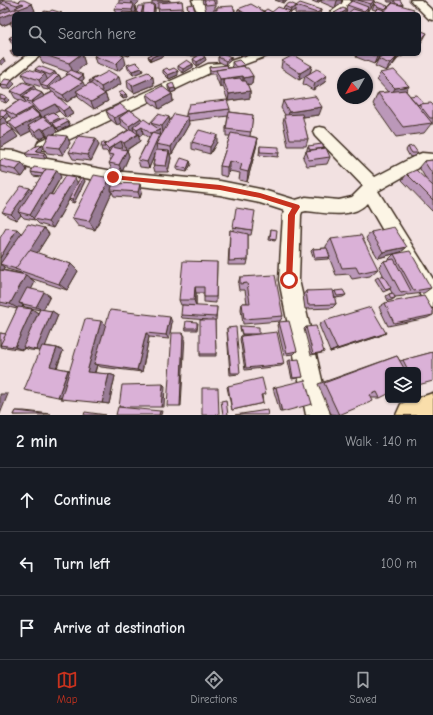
<!DOCTYPE html>
<html lang="en">
<head>
<meta charset="utf-8">
<style>
	body { margin:0; font-family:"Comic Neue",sans-serif; background:#242831; color:#f1f3f6 }
	.controls { position:absolute; right:12px; bottom:12px; display:grid; overflow:hidden; border-radius:6px; box-shadow:0 1px 3px #0004 }
	.controls button { width:36px; height:36px; display:grid; place-items:center; padding:0; border:0; border-bottom:1px solid #363941; background:#171b24; color:#f1f3f6; font:20px sans-serif }
	.compass { position:absolute; left:337px; top:68px; width:36px; height:36px; border-radius:50%; background:#171b24; box-shadow:0 1px 3px #0004; rotate:230deg }
	.stop { position:absolute; width:12px; height:12px; margin:-9px; border:3px solid #c8321e; border-radius:50%; background:#fff }
	.stop.end { background:#c8321e; border-color:#fff; box-shadow:0 1px 4px #0008 }
	.list { margin:0; padding:0; list-style:none }
	h2 { display:flex; justify-content:space-between; align-items:center; height:52px; margin:0; padding:0 16px; font-size:17px }
	h2 small { font-size:13px; font-weight:400; color:#9ea1a6 }
	.list li { display:grid; grid-template-columns:26px 1fr auto; gap:12px; align-items:center; box-sizing:border-box; height:64px; padding:0 16px; border-top:1px solid #363941 }
	.list b { display:block; font-size:15px; white-space:nowrap }
	.list em { font-size:13px; font-style:normal; color:#9ea1a6 }
	.icon { flex:none; width:22px; height:22px; fill:none; stroke:currentColor; stroke-width:2; stroke-linecap:round; stroke-linejoin:round }
	.map { position:relative; flex:none; width:433px; height:415px; overflow:hidden }
	.search { position:absolute; background:#171b24; box-shadow:0 1px 3px #0004; left:12px; right:12px; top:12px; height:44px; display:flex; align-items:center; gap:10px; box-sizing:border-box; padding:0 14px; border-radius:6px; color:#9ea1a6; font-size:15px }
	.sheet { height:244px; background:#171b24 }
	nav { display:flex; justify-content:space-around; align-items:center; box-sizing:border-box; height:56px; border-top:1px solid #363941; background:#171b24; font-size:11px; color:#9ea1a6 }
	nav a { display:grid; justify-items:center; gap:2px }
	nav .on { color:#c8321e }
	.map>svg:first-child { display:block }
	.lines { fill:none; stroke-linecap:round; stroke-linejoin:round }
	.minor-casing { stroke:#3b2a1e; stroke-width:3 }
	.major-casing { stroke:#3b2a1e; stroke-width:3 }
	.minor { fill:#fcf5e5; fill-rule:evenodd }
	.major { fill:#f9deab; fill-rule:evenodd }
	.wall { fill:#bb98b9; stroke:#3b2a1e; fill-rule:evenodd }
	.shaded-wall { fill:#997c96; stroke:#3b2a1e }
	.building { fill:#dab1d7; stroke:#3b2a1e }
	.route { fill:#c8321e }
</style>
</head>
<body>
<div class="map">
<svg width="433" height="415" viewBox="0 0 433 415">
	<rect width="100%" height="100%" fill="#f2e1e1"/>
	<filter id="ink" filterUnits="userSpaceOnUse"><feTurbulence type="fractalNoise" baseFrequency=".025" numOctaves="2"/><feDisplacementMap in="SourceGraphic" scale="8" xChannelSelector="R" yChannelSelector="G"/><feConvolveMatrix kernelMatrix="1 2 1 2 8 2 1 2 1" color-interpolation-filters="sRGB"/></filter>
	<g filter="url(#ink)">
		<g class="lines">
			<defs>
				<g id="minor">
					<polygon points="192,0 202,0 208,14 198,14"/>
					<polygon points="343,0 353,0 353,3 340,14 329,14 343,2"/>
					<polygon points="410,0 421,0 433,11 433,20 429,19"/>
					<polygon points="29,54 42,54 4,85 0,86 0,76"/>
					<polygon points="252,54 269,54 267,56 229,70 214,71 49,149 44,150 39,149 37,145 39,141 208,64 224,63"/>
					<path d="M320 127 325 128 375 177 417 155 422 153 433 154V166L424 165 378 191 433 279V308L426 305 367 203C353 219 325 213 306 211L302 212 301 215 299 280 330 415H306L279 280 283 215 285 211 260 203 220 195 113 183 29 168 15 163 0 162V150L16 151 31 156 113 171 220 181 260 189 296 200 306 197 339 200 352 197 363 186 315 136 313 132 315 128Z"/>
				</g>
				<polygon id="major" points="433,393 433,415 396,415 401,404 410,400 418,400 418,398"/>
			</defs>
			<use href="#minor" class="minor-casing"/>
			<use href="#major" class="major-casing"/>
			<use href="#minor" class="minor"/>
			<use href="#major" class="major"/>
		</g>
		<g class="wall">
			<polygon points="0,0 19,2 32,4 35,11 28,14 14,14 14,29 10,23 2,26 0,24"/>
			<polygon points="119,0 139,0 140,1 135,6 136,11 135,12 143,6 144,8 152,5 152,0 170,0 170,2 182,1 183,14 185,14 159,14 158,8 155,8 155,11 143,12 143,14 116,14 114,9 119,3"/>
			<polygon points="202,0 216,0 216,6 215,6 215,10 217,10 217,7 235,9 235,14 213,14 213,11 206,12 204,3 203,4"/>
			<polygon points="275,0 288,0 283,3"/>
			<polygon points="310,0 342,0 341,4 335,8 321,2 321,0 317,3"/>
			<polygon points="351,0 375,0 373,5 368,11 367,10 366,13 370,14 334,14 334,13 346,9 347,5 350,3"/>
			<polygon points="387,0 400,0 403,5 402,6 412,14 372,14 376,10 372,9 374,5 387,8 393,2 388,2"/>
			<polygon points="187,5 195,12 196,14 189,14"/>
			<polygon points="284,6 297,6 321,10 320,14 296,14 295,13 295,10 290,13 290,14 237,14 238,9 264,11 272,12 283,9"/>
			<polygon points="14,35 14,46 13,45 9,38"/>
			<polygon points="14,49 14,54 21,54 17,56 12,55 10,51"/>
			<path d="M38 54H82L85 64 75 72 83 75 84 79 81 81 84 86 90 83 89 81 97 77 121 84 105 93 108 101 94 109 79 98 78 95 67 102 59 97 73 114 66 118 59 111 54 113 60 119 70 125 59 131 53 125 57 132 53 134 70 143 63 155 47 153 44 148 40 152 45 153 47 157 45 159 28 157 25 154 43 144 44 145 48 137 46 135 39 139 32 133 31 131 21 136 13 129 8 122 13 119 9 116 6 120 9 124 7 125 18 137 0 148V110H5L19 100 15 98 11 91H37L42 93 44 96 52 92 50 89 49 90 43 89 42 87 26 82 22 74 36 72 35 69 55 72 56 74 59 75 61 79 59 81 67 76 66 74 68 72 43 63ZM35 110 42 117 41 118Z"/>
			<polygon points="122,54 131,54 129,56"/>
			<polygon points="153,54 163,54 163,56 151,61 149,59 148,56"/>
			<rect x="187" y="54" width="9" height="2"/>
			<polygon points="199,54 207,54 201,54 206,60 197,66 194,63 193,59 201,54"/>
			<polygon points="240,54 250,54 244,57"/>
			<polygon points="357,54 405,54 402,57 400,56 393,65 386,71 375,66 378,60 374,64 356,57"/>
			<polygon points="94,56 126,64 118,71 96,63"/>
			<polygon points="218,57 231,57 231,60 225,65 218,61"/>
			<polygon points="282,61 312,66 310,73 299,80 281,68"/>
			<polygon points="232,62 244,66 245,68 253,76 252,84 247,84 250,91 250,98 228,101 223,86 220,87 216,77 216,74 210,74 209,67 228,68 233,67 232,66"/>
			<polygon points="193,64 193,67 183,73 178,69 178,66"/>
			<polygon points="127,65 143,71 133,75 128,69"/>
			<polygon points="163,70 169,70 178,75 169,79 163,73"/>
			<polygon points="380,73 409,86 406,91 410,96 424,104 433,105 433,124 431,124 424,133 396,137 373,104 378,93 388,92 377,80"/>
			<polygon points="305,76 325,82 313,90 303,84"/>
			<polygon points="12,80 15,84 10,89 3,89 0,85"/>
			<polygon points="127,80 154,85 134,93 128,88"/>
			<polygon points="168,85 175,88 176,91 171,93 172,94 173,101 159,109 149,101 147,94 170,93 168,88"/>
			<polygon points="119,93 126,94 127,97 123,99 120,96"/>
			<polygon points="0,95 9,100 6,103 0,101"/>
			<polygon points="283,101 319,115 302,117 308,139 306,146 288,146 283,122 285,115 281,108"/>
			<polygon points="230,109 230,112 253,115 250,136 258,138 256,148 247,182 239,180 240,173 229,171 227,177 220,175 220,166 230,136 226,136 226,129 228,116 188,121 189,124 172,154 170,154 171,158 168,172 155,172 153,165 156,152 149,168 140,167 138,160 149,138 143,134 139,137 138,136 140,141 127,150 129,156 122,172 112,170 109,163 111,161 108,154 108,153 106,151 102,151 101,147 128,130 121,125 121,123 117,125 109,118 106,111 128,111 128,112 142,121 151,124 150,123 169,117 169,122 186,116 186,114"/>
			<polygon points="192,142 217,142 210,154 192,149"/>
			<polygon points="99,145 91,161 73,159 69,152"/>
			<polygon points="260,146 279,153 278,157 259,155"/>
			<polygon points="308,146 324,148 330,157 327,164 307,166 303,158 306,151 307,151 307,149"/>
			<polygon points="408,147 418,153 415,156 410,157 406,150"/>
			<polygon points="433,160 433,211 432,211 402,180 407,174 426,179 419,167 424,161"/>
			<polygon points="0,161 22,163 27,170 22,177 2,172 0,170"/>
			<polygon points="190,161 191,164 187,172 177,170 177,166"/>
			<polygon points="31,172 61,177 51,195 53,195 77,182 85,181 74,203 71,202 69,200 53,228 39,224 35,220 24,218 21,215 17,220 9,217 2,212 30,188 32,190 41,177 33,176"/>
			<polygon points="113,184 142,191 140,198 114,196 112,192 95,230 78,226 72,218"/>
			<polygon points="233,227 252,230 251,235 248,235 248,260 247,265 228,265 230,230 233,231"/>
			<path d="M44 228 49 234 37 253 71 264 78 271 67 290 30 278 35 282 31 289 50 296 43 310 52 311 58 315 45 346 57 348 63 351 57 368 70 370 106 324 172 322 169 339 149 337 142 372 101 367 97 365 95 373 109 374 115 376 109 404 58 397 40 351 30 350 23 348V350L5 347V348L0 347V333L6 334 17 309 0 305V238ZM4 267 7 269 21 273 22 274 3 270ZM23 305 25 307 40 310 38 313 32 309 22 308Z"/>
			<polygon points="271,229 276,239 275,241 269,240"/>
			<polygon points="371,232 407,247 401,252 378,258 366,238"/>
			<polygon points="331,239 378,269 370,276 352,279 349,274 336,275 329,257 328,259 314,260 311,251 313,249 326,248 326,246"/>
			<polygon points="394,254 431,288 424,293 407,295 407,294 404,296 395,297 395,298 392,300 388,301 386,296 389,294 392,293 390,289 388,290 383,292 375,279 378,277 384,277 379,266 384,261 390,260 389,259"/>
			<polygon points="217,262 216,303 204,302 204,293 196,293 196,306 181,305 179,300"/>
			<polygon points="240,277 283,316 280,321 243,324 241,309 242,303 247,303 245,290 239,290 238,284"/>
			<polygon points="306,291 333,293 335,291 346,295 343,297 335,298 333,293 336,304 332,308 305,309 303,295"/>
			<polygon points="385,303 433,311 433,315 427,318 388,326 379,307"/>
			<polygon points="217,307 216,320 215,320 216,356 200,356 200,354 208,320 182,318 181,315"/>
			<polygon points="324,321 386,333 377,337 330,352 319,325"/>
			<polygon points="279,322 297,351 294,354 284,355 277,325"/>
			<polygon points="198,323 197,330 186,330 185,328"/>
			<polygon points="240,326 259,334 284,364 281,366 245,370 240,339 241,336 250,335 242,335 240,328"/>
			<polygon points="306,327 324,352 322,353 311,355 304,329"/>
			<polygon points="227,328 240,373 239,374 230,375 227,331"/>
			<polygon points="433,352 418,370 388,370 380,398 372,398 339,415 331,414 318,384 397,356 400,361"/>
			<polygon points="290,360 303,377 292,379 288,361"/>
			<polygon points="228,386 262,395 263,403 232,410 227,387"/>
			<polygon points="276,387 282,412 280,412 273,388"/>
			<polygon points="16,411 24,411 51,414 14,415"/>
		</g>
		<g class="shaded-wall">
			<polygon points="0,0 5,0 2,0 3,2 0,4"/>
			<polygon points="132,0 139,0 140,1 135,6 136,11 134,14 133,14 132,10 133,8 131,1"/>
			<polygon points="283,0 288,0 283,3"/>
			<polygon points="318,0 322,0 317,3"/>
			<polygon points="338,0 342,0 341,4 335,8 337,1"/>
			<polygon points="374,0 375,0 373,5 368,11 371,4"/>
			<polygon points="22,3 24,7 32,4 35,11 28,14 21,14 17,5"/>
			<polygon points="154,4 155,11 155,14 153,14"/>
			<polygon points="143,6 144,10 143,14 141,14"/>
			<polygon points="296,6 295,10 290,13 291,9"/>
			<polygon points="9,7 12,13 18,11 19,14 14,14 14,21 2,26 0,22 0,11"/>
			<polygon points="368,7 366,14 363,14 364,11"/>
			<polygon points="321,10 320,14 316,14 317,13"/>
			<polygon points="347,10 346,13 345,14 340,14"/>
			<polygon points="427,33 423,40 419,45 419,42"/>
			<polygon points="16,54 21,54 17,56"/>
			<polygon points="81,54 82,54 85,64 74,74 69,63"/>
			<polygon points="159,54 163,54 163,56 151,61 150,58"/>
			<polygon points="244,54 250,54 244,57"/>
			<polygon points="380,54 378,59 374,64 377,57"/>
			<polygon points="399,54 401,54 399,57 394,63"/>
			<polygon points="124,56 126,64 118,71 116,64"/>
			<polygon points="205,57 206,60 197,66 197,62"/>
			<polygon points="231,57 231,60 225,65 226,61"/>
			<polygon points="3,58 5,62 1,65 0,63 0,61"/>
			<polygon points="396,58 393,65 386,71 390,64"/>
			<polygon points="193,64 193,67 183,73 183,69"/>
			<polygon points="312,66 310,73 299,80 300,73"/>
			<polygon points="142,68 143,71 133,75 132,71"/>
			<polygon points="178,71 178,75 169,79 168,75"/>
			<polygon points="45,74 48,81 41,85 39,80"/>
			<polygon points="59,75 61,79 51,88 49,87 50,89 49,90 47,87"/>
			<polygon points="83,75 84,79 79,83 78,79"/>
			<polygon points="327,75 325,82 313,90 315,83"/>
			<polygon points="243,76 243,83 223,80 223,86 220,87 220,79"/>
			<polygon points="253,76 252,84 244,85 244,78"/>
			<polygon points="119,77 121,84 103,94 101,87"/>
			<polygon points="153,77 154,85 134,93 132,86"/>
			<polygon points="12,80 15,84 10,89 8,86"/>
			<polygon points="83,82 86,89 76,91 78,94 67,102 63,95"/>
			<polygon points="34,86 38,93 29,99 22,97 26,102 21,95"/>
			<polygon points="409,86 405,93 391,96 395,88"/>
			<polygon points="175,88 176,91 171,93 170,89"/>
			<polygon points="250,91 250,98 228,101 229,94"/>
			<polygon points="42,93 46,100 31,102"/>
			<polygon points="105,94 108,101 94,109 91,102"/>
			<polygon points="126,94 127,97 123,99 122,96"/>
			<polygon points="172,94 173,101 159,109 157,102"/>
			<polygon points="7,97 9,100 6,103 4,99"/>
			<polygon points="55,104 59,111 46,117 44,116 45,118 43,119 39,112"/>
			<polygon points="33,107 37,114 21,123 16,116"/>
			<polygon points="69,107 73,114 66,118 63,111"/>
			<polygon points="322,107 319,115 287,119 289,112"/>
			<polygon points="128,111 130,118 119,118 121,123 117,125 114,118"/>
			<polygon points="7,113 9,116 6,120 3,117"/>
			<polygon points="40,116 44,123 28,126 31,131 21,136 16,129"/>
			<polygon points="3,117 9,124 0,131 0,120"/>
			<polygon points="169,117 170,124 163,133 162,126"/>
			<polygon points="188,117 189,124 172,154 171,147"/>
			<polygon points="59,118 61,121 53,123 57,132 48,137 44,130 52,125 51,122"/>
			<polygon points="141,118 143,125 133,127 134,131 131,132 129,126"/>
			<polygon points="68,122 70,125 59,131 57,128"/>
			<polygon points="142,127 143,134 139,137 137,130"/>
			<polygon points="41,128 46,135 39,139 35,132"/>
			<polygon points="13,130 18,137 0,148 0,138"/>
			<polygon points="160,130 161,137 159,138 160,142 156,144 157,149 149,168 147,162 152,140 150,133"/>
			<polygon points="138,134 140,141 126,150 124,143"/>
			<polygon points="217,135 217,142 210,154 210,147"/>
			<polygon points="67,136 70,143 63,155 59,148"/>
			<polygon points="96,138 99,145 91,161 87,155"/>
			<polygon points="258,138 256,148 247,182 248,172"/>
			<polygon points="121,141 123,147 112,155 110,154 108,149"/>
			<polygon points="43,144 45,147 43,146 44,148 38,154 36,151"/>
			<polygon points="127,150 129,156 122,172 119,165"/>
			<polygon points="169,151 171,158 168,172 166,166"/>
			<polygon points="45,153 47,157 45,159 43,155"/>
			<polygon points="190,161 191,164 187,172 187,169"/>
			<polygon points="229,161 229,171 227,177 227,167"/>
			<polygon points="22,163 27,170 22,177 16,170"/>
			<polygon points="57,170 61,177 36,219 34,219 30,215"/>
			<polygon points="75,178 78,184 53,228 48,222"/>
			<polygon points="83,178 85,181 74,203 72,200"/>
			<polygon points="110,178 114,188 111,190 112,192 95,230 89,221"/>
			<polygon points="140,184 142,191 140,198 138,192"/>
			<polygon points="30,188 35,194 18,212 21,215 17,220 11,214"/>
			<polygon points="44,228 49,234 25,272 17,269"/>
			<polygon points="17,229 23,235 0,264 4,267 1,274 0,274 0,258"/>
			<polygon points="407,247 401,252 378,258 383,252"/>
			<polygon points="71,264 78,271 67,290 59,284"/>
			<polygon points="26,275 35,282 24,304 19,303 23,305 21,310 10,304"/>
			<polygon points="195,287 196,293 196,306 194,300"/>
			<polygon points="44,292 50,296 43,310 36,307"/>
			<polygon points="32,309 38,313 23,350 15,347"/>
			<polygon points="52,311 58,315 43,352 36,350"/>
			<polygon points="170,317 172,322 169,339 166,335"/>
			<polygon points="101,321 107,326 94,364 97,365 94,374 87,372"/>
			<polygon points="146,333 149,337 142,372 137,370"/>
			<polygon points="183,333 185,336 181,406 180,406"/>
			<polygon points="386,333 377,337 330,352 337,349"/>
			<polygon points="57,348 63,351 56,368 50,366"/>
			<polygon points="68,370 74,371 65,397 58,397"/>
			<polygon points="109,374 115,376 109,404 102,403"/>
			<polygon points="163,384 165,386 164,407 161,407"/>
			<polygon points="0,394 8,394 0,414"/>
			<polygon points="160,411 162,411 161,415 159,415"/>
		</g>
		<g class="building">
			<polygon points="2,0 14,0 20,2 19,1 20,0 24,0 32,4 19,9 15,8 24,4 22,3 17,5"/>
			<polygon points="152,0 169,0 168,1 152,1"/>
			<polygon points="204,0 213,0 215,4 206,5"/>
			<polygon points="358,0 374,0 371,4"/>
			<polygon points="394,0 400,0 403,5 396,4"/>
			<polygon points="182,1 183,8 158,9 158,3"/>
			<polygon points="352,1 368,7 364,11 347,5"/>
			<polygon points="377,2 388,6 385,9 374,5"/>
			<polygon points="0,3 9,7 0,11"/>
			<polygon points="118,3 134,4 132,10 114,9"/>
			<polygon points="290,3 297,6 291,9 284,6"/>
			<polygon points="300,3 321,10 317,13 296,6"/>
			<polygon points="393,3 414,9 410,14 383,14 382,13"/>
			<polygon points="154,4 153,14 143,14 144,5"/>
			<polygon points="193,4 195,12 189,12 187,5"/>
			<polygon points="251,4 265,12 259,14 246,14 238,9"/>
			<polygon points="138,6 143,6 141,14 139,14 138,13 136,12"/>
			<polygon points="233,6 235,12 231,12 231,14 214,14 213,10 217,10 217,7"/>
			<polygon points="278,7 290,11 287,14 285,13 284,14 273,14 271,13"/>
			<polygon points="343,8 347,10 340,14 336,14 334,13"/>
			<polygon points="378,8 384,10 381,14 372,14"/>
			<polygon points="14,9 18,11 0,18 0,14"/>
			<polygon points="267,9 272,12 270,14 264,14 265,12 264,11"/>
			<polygon points="353,9 370,14 347,14"/>
			<polygon points="52,10 62,13 60,14 46,14"/>
			<polygon points="45,11 49,12 46,14 40,14"/>
			<polygon points="123,12 138,13 138,14 118,14 122,14"/>
			<polygon points="14,20 14,24 10,22"/>
			<polygon points="419,30 427,33 419,42"/>
			<polygon points="14,35 14,40 9,38"/>
			<polygon points="14,49 14,53 10,51"/>
			<polygon points="42,54 81,54 69,63"/>
			<polygon points="96,54 118,54 124,56 116,64 94,56"/>
			<polygon points="153,54 159,54 150,58 148,56"/>
			<polygon points="201,54 205,57 197,62 193,59"/>
			<polygon points="222,54 225,54 231,57 226,61 218,57"/>
			<polygon points="370,54 380,54 377,57"/>
			<polygon points="384,54 387,54 396,58 390,64 378,59"/>
			<polygon points="392,54 399,54 398,56"/>
			<polygon points="293,55 312,66 300,73 282,61"/>
			<polygon points="187,60 193,64 183,69 178,66"/>
			<polygon points="239,60 244,65 236,67 232,62"/>
			<polygon points="136,62 142,68 132,71 127,65"/>
			<polygon points="227,65 228,68 210,71 209,67"/>
			<polygon points="39,66 55,72 50,75 35,69"/>
			<polygon points="244,66 245,68 248,68 253,76 244,78 243,76 220,79 216,70"/>
			<polygon points="167,68 169,70 174,68 178,71 168,75 163,70"/>
			<polygon points="28,69 45,74 39,80 22,74"/>
			<polygon points="317,69 327,75 315,83 305,76"/>
			<polygon points="71,70 83,75 78,79 69,74 68,75 66,74"/>
			<polygon points="394,70 409,86 395,88 380,73"/>
			<polygon points="109,71 119,77 101,87 92,80"/>
			<polygon points="148,72 153,77 132,86 127,80"/>
			<polygon points="54,74 59,75 47,87 41,85"/>
			<polygon points="69,74 83,82 63,95 49,87"/>
			<polygon points="97,77 92,80 92,83 89,81"/>
			<polygon points="240,78 242,81 246,81 250,91 229,94 223,80"/>
			<polygon points="5,79 12,80 8,86 0,85"/>
			<polygon points="23,82 34,86 21,95 11,91"/>
			<polygon points="90,83 105,94 91,102 76,91"/>
			<polygon points="173,83 175,88 170,89 168,85"/>
			<polygon points="162,86 172,94 157,102 147,94"/>
			<polygon points="32,89 42,93 31,102 27,101 29,99 22,97"/>
			<polygon points="405,90 432,123 403,127 378,93"/>
			<polygon points="123,91 126,94 122,96 119,93"/>
			<polygon points="53,92 69,107 63,111 55,104 39,112 31,103"/>
			<polygon points="0,95 7,97 4,99 0,98"/>
			<polygon points="417,95 424,104 419,104 418,105 410,96"/>
			<polygon points="315,96 322,107 289,112 283,101"/>
			<polygon points="20,100 33,107 16,116 5,110"/>
			<polygon points="227,100 230,109 186,114 189,104"/>
			<polygon points="431,103 433,105 433,118 430,118 419,104"/>
			<polygon points="120,104 128,111 114,118 106,111"/>
			<polygon points="2,109 5,110 7,113 3,117 0,116 0,110"/>
			<polygon points="32,109 40,116 16,129 8,122"/>
			<polygon points="130,110 141,118 129,126 119,118"/>
			<polygon points="53,112 59,118 51,122 44,116"/>
			<polygon points="229,112 253,115 251,132 226,129"/>
			<polygon points="158,114 169,117 162,126 150,123"/>
			<polygon points="174,114 188,117 171,147 156,144"/>
			<polygon points="302,114 308,139 290,139 284,115"/>
			<polygon points="0,116 3,117 0,120"/>
			<polygon points="43,117 53,125 44,130 41,128 35,132 28,126"/>
			<polygon points="63,118 68,122 57,128 53,123"/>
			<polygon points="144,119 160,130 150,133 142,127 137,130 133,127"/>
			<polygon points="4,123 13,130 0,138 0,125"/>
			<polygon points="131,129 138,134 124,143 121,141 108,149 104,145"/>
			<polygon points="199,130 217,135 210,147 192,142"/>
			<polygon points="152,133 159,135 147,162 138,160"/>
			<polygon points="231,133 258,138 248,172 240,170 242,164 229,161 227,167 220,166"/>
			<polygon points="50,134 67,136 59,148 43,146"/>
			<polygon points="78,136 96,138 87,155 69,152"/>
			<polygon points="102,143 106,143 104,145 105,147 101,147"/>
			<polygon points="43,144 36,151 45,153 43,155 25,154 34,147"/>
			<polygon points="322,144 324,148 310,150 308,146"/>
			<polygon points="260,146 279,147 279,153 260,152"/>
			<polygon points="413,146 418,153 412,153 408,147"/>
			<polygon points="112,147 127,150 119,165 109,163 114,155 108,154"/>
			<polygon points="326,148 330,157 309,160 306,151"/>
			<polygon points="156,150 169,151 166,166 153,165"/>
			<polygon points="181,158 190,161 187,169 177,166"/>
			<polygon points="2,159 22,163 16,170 0,166 0,161"/>
			<polygon points="433,160 433,175 424,161"/>
			<polygon points="34,167 46,169 43,174 31,172"/>
			<polygon points="46,169 57,170 30,215 18,212"/>
			<polygon points="416,170 433,186 433,200 407,174"/>
			<polygon points="94,175 110,178 89,221 72,218"/>
			<polygon points="65,176 75,178 48,222 33,219 49,194 53,195"/>
			<polygon points="80,178 83,178 72,200 69,199"/>
			<polygon points="113,183 140,184 138,192 111,190"/>
			<polygon points="21,186 30,188 11,214 2,212"/>
			<polygon points="236,208 255,211 252,230 233,227"/>
			<polygon points="28,224 44,228 30,250 16,269 0,264"/>
			<polygon points="394,227 407,247 383,252 371,232"/>
			<polygon points="6,228 17,229 0,258 0,238"/>
			<polygon points="271,229 277,230 276,239 270,238"/>
			<polygon points="230,230 248,234 248,260 229,261"/>
			<polygon points="361,235 378,269 359,273 356,267 342,268 331,239"/>
			<polygon points="327,248 330,257 315,258 313,249"/>
			<polygon points="29,250 71,264 59,284 15,269"/>
			<polygon points="410,251 431,288 414,291 394,254"/>
			<polygon points="394,259 411,291 401,293 384,261"/>
			<polygon points="183,261 217,262 216,297 204,297 204,287 195,287 194,300 179,300"/>
			<polygon points="0,270 26,275 10,304 0,302"/>
			<polygon points="275,275 283,316 244,319 242,303 250,303 247,283 240,284 240,277"/>
			<polygon points="383,275 391,288 386,290 378,277"/>
			<polygon points="27,288 44,292 36,307 19,303"/>
			<polygon points="333,290 336,304 308,305 306,291"/>
			<polygon points="343,290 346,295 337,296 335,291"/>
			<polygon points="393,293 395,298 391,299 389,294"/>
			<polygon points="424,296 433,311 433,315 394,323 385,303"/>
			<polygon points="182,305 217,307 216,317 181,315"/>
			<polygon points="18,307 32,309 15,347 0,345"/>
			<polygon points="371,307 386,333 337,349 324,321"/>
			<polygon points="40,309 52,311 36,350 23,347"/>
			<polygon points="110,310 170,317 166,335 146,333 137,370 94,364"/>
			<polygon points="85,319 101,321 87,372 109,374 102,403 61,399"/>
			<polygon points="200,320 215,320 216,354 200,354"/>
			<polygon points="186,321 197,322 197,328 185,328"/>
			<polygon points="289,321 297,351 287,353 279,322"/>
			<polygon points="240,326 259,327 259,334 242,334"/>
			<polygon points="316,326 324,352 313,354 306,327"/>
			<polygon points="236,327 240,373 231,373 227,328"/>
			<polygon points="277,332 284,364 246,368 241,336"/>
			<polygon points="0,333 6,334 0,345 1,345 1,346 0,346"/>
			<polygon points="172,333 183,333 180,406 167,406"/>
			<polygon points="42,346 57,348 50,366 68,370 58,397 24,390"/>
			<polygon points="433,352 433,381 418,385 418,370 408,370 403,360"/>
			<polygon points="397,356 405,370 388,370 388,394 380,398 377,392 370,395 373,401 339,415 324,383"/>
			<polygon points="299,359 303,377 293,378 290,360"/>
			<polygon points="262,378 266,394 261,395 263,403 232,410 228,386"/>
			<polygon points="305,380 312,404 282,412 276,387"/>
			<polygon points="163,384 161,407 119,407 122,385"/>
			<polygon points="202,388 218,388 219,415 202,415"/>
			<polygon points="226,400 228,415 223,415 221,401"/>
			<polygon points="118,407 160,411 159,415 116,415"/>
			<polygon points="267,410 268,415 235,415"/>
			<polygon points="16,411 44,414 44,415 14,415"/>
			<polygon points="85,412 106,415 84,415"/>
		</g>
	</g>
	<polygon class="route" points="111,175 220,185 260,193 299,205 300,207 295,215 292,282 287,282 286,280 288,215 292,208 260,198 220,190 113,179 110,177"/>
</svg>
<div class="controls">
<button><svg class="icon" aria-label="layers" viewBox="0 0 24 24"><path d="M12 4l9 5-9 5-9-5zM3 14l9 5 9-5"/></svg></button>
</div>
<svg class="compass" viewBox="-18 -18 36 36"><path d="M0-13l5 13h-10z" fill="#e53935"/><path d="M0 13l5-13h-10z" fill="#9ea1a6"/></svg>
<div class="stop" style="left:289px;top:280px"></div>
<div class="stop end" style="left:113px;top:177px"></div>
<div class="search"><svg class="icon" aria-label="search" viewBox="0 0 24 24"><circle cx="10" cy="10" r="6"/><path d="M15 15l6 6"/></svg>Search here</div>
</div>
<section class="sheet">
<h2>2 min<small>Walk · 140 m</small></h2>
<ul class="list">
<li><svg class="icon" aria-label="ahead" viewBox="0 0 24 24"><path d="M12 20V5M6 11l6-6 6 6"/></svg><div><b>Continue</b></div><em>40 m</em></li>
<li><svg class="icon" aria-label="left" viewBox="0 0 24 24"><path d="M17 20v-9H6M10 6l-5 5 5 5"/></svg><div><b>Turn left</b></div><em>100 m</em></li>
<li><svg class="icon" aria-label="arrive" viewBox="0 0 24 24"><path d="M6 21V4h12l-3 4 3 4H6"/></svg><div><b>Arrive at destination</b></div></li>
</ul>
</section>
<nav>
<a class="on"><svg class="icon" aria-label="map" viewBox="0 0 24 24"><path d="M3 6l6-2 6 2 6-2v14l-6 2-6-2-6 2zM9 4v14M15 6v14"/></svg>Map</a>
<a><svg class="icon" aria-label="directions" viewBox="0 0 24 24"><path d="M12 3l9 9-9 9-9-9zM9 14v-3h6M13 9l2 2-2 2"/></svg>Directions</a>
<a><svg class="icon" aria-label="saved" viewBox="0 0 24 24"><path d="M7 4h10v16l-5-4-5 4z"/></svg>Saved</a>
</nav>
</body>
</html>
